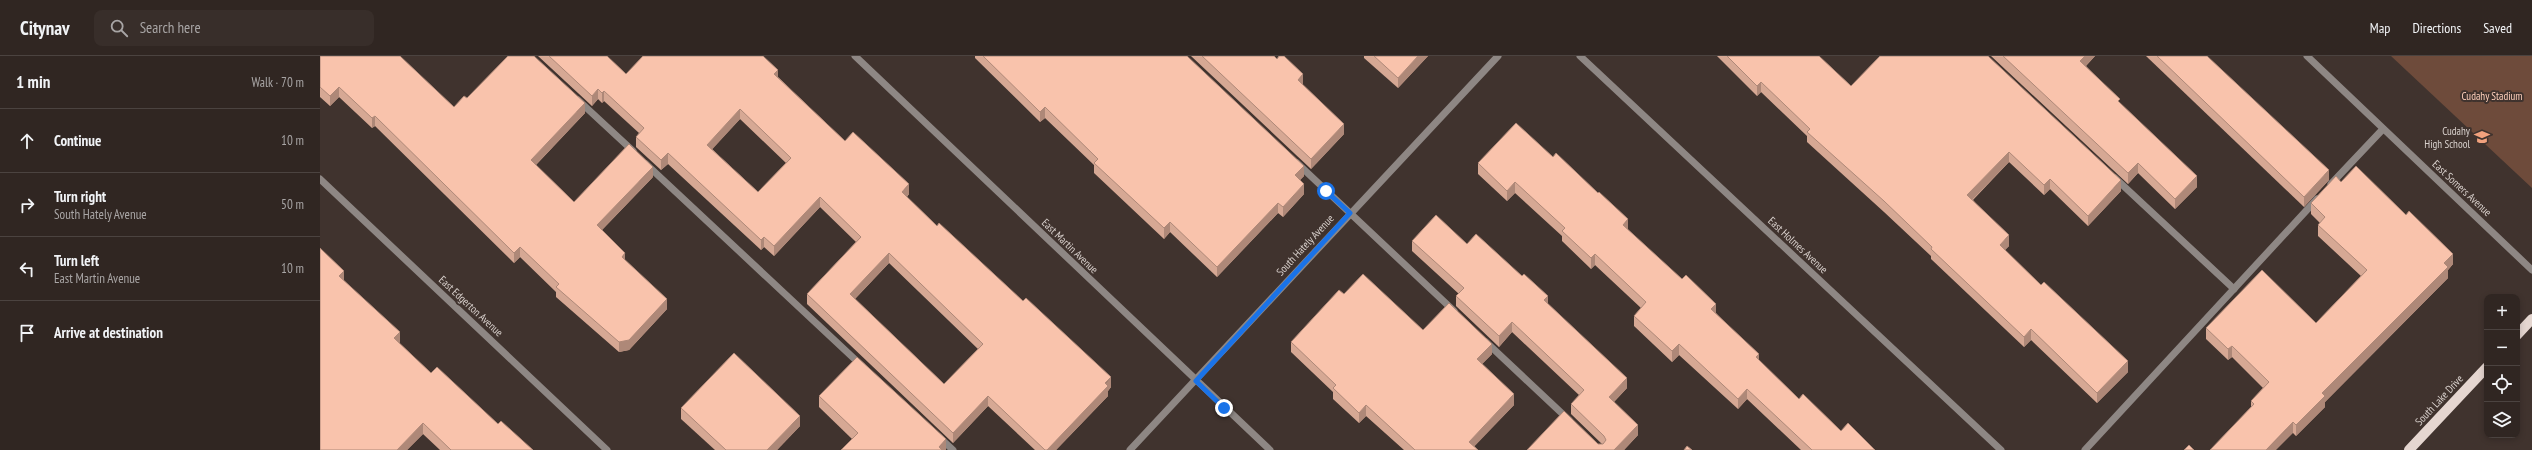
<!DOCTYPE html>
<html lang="en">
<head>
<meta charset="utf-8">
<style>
	body { margin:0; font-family:"PT Sans Narrow",sans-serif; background:#382e2a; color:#f1f3f6 }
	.controls { position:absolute; right:12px; bottom:12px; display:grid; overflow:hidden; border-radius:8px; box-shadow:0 2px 6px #0003 }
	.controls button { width:36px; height:36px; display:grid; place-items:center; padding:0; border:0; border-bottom:1px solid #4b4340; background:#302622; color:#f1f3f6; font:20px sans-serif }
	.stop { position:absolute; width:12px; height:12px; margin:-9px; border:3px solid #1a73e8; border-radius:50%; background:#fff }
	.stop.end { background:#1a73e8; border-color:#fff; box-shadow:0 1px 4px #0008 }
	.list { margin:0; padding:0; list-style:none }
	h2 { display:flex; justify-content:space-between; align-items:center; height:52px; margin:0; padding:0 16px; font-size:17px }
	h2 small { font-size:13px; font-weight:400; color:#a8a5a5 }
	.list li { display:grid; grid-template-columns:26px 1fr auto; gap:12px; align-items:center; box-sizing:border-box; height:64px; padding:0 16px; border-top:1px solid #4b4340 }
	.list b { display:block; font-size:15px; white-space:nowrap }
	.list p { margin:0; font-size:13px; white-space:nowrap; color:#a8a5a5 }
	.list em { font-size:13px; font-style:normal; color:#a8a5a5 }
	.icon { flex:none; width:22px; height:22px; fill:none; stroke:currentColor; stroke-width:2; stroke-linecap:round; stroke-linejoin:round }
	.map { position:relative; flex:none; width:2212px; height:394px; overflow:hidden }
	header { display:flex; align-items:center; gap:24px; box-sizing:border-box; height:56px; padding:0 20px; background:#302622; border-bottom:1px solid #4b4340 }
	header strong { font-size:19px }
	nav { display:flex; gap:22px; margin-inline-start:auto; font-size:14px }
	.search { width:280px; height:36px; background:#382e2a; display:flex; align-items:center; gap:10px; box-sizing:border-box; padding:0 14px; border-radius:8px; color:#a8a5a5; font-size:15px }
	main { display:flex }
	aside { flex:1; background:#302622 }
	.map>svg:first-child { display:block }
	.green { fill:#6e4b3b }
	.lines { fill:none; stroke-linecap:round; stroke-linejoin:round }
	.minor { stroke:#8e8784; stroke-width:7 }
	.major { stroke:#e5d6d0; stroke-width:10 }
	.wall { fill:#d6a894; fill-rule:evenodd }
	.shaded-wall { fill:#ae8878 }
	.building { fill:#f9c3ac; stroke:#ae8878; fill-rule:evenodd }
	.route { stroke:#1a73e8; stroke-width:5 }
	.labels { text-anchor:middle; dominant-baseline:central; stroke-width:4; stroke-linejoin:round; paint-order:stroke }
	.park-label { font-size:11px; fill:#fecfbb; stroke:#40332e }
	.poi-label { font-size:11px; fill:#d8d0cc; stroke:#40332e; text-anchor:end }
	.street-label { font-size:11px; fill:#d8d0cc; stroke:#40332e }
</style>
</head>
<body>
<header>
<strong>Citynav</strong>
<div class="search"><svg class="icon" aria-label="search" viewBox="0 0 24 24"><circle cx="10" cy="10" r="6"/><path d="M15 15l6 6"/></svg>Search here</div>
<nav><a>Map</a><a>Directions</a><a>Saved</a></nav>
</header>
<main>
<aside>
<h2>1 min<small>Walk · 70 m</small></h2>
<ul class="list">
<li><svg class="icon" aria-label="ahead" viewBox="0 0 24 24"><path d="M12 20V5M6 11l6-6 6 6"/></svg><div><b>Continue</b></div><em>10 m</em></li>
<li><svg class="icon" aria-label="right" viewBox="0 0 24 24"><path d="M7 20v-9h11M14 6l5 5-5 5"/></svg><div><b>Turn right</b><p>South Hately Avenue</p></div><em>50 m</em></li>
<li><svg class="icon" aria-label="left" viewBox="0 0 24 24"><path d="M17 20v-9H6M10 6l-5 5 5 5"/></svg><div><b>Turn left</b><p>East Martin Avenue</p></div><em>10 m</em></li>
<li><svg class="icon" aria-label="arrive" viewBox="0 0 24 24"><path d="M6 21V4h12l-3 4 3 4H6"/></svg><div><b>Arrive at destination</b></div></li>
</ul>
</aside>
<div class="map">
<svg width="2212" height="394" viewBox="0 0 2212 394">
	<rect width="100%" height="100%" fill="#40332e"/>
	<polygon class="green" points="2071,0 2212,0 2212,132"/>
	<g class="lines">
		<g class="minor">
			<polyline points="535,0 950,394"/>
			<polyline points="1260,0 1681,394"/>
			<polyline points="1987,0 2212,214"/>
			<polyline points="258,44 313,95"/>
			<polyline points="977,107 1134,255"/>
			<polyline points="326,108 542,310"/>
			<polyline points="1795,122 1914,233"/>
			<polyline points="0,123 287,394"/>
			<polyline points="2011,128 2063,73"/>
			<polyline points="1166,286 1249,364"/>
			<polyline points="619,381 633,394"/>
			<polyline points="810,394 1178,0"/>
			<polyline points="1765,394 1997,143"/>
		</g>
		<g class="major">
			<polyline points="2197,279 2212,263"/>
			<polyline points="2089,394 2167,311"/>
		</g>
	</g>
	<g class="wall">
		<polygon points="0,0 134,51 147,42 265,57 216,109 254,146 333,121 282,174 305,204 347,253 309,294 299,296 236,241 236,236 200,201 194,207 55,70 52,72 19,41 10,50 0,41"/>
		<path d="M218 0H287L306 18 458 21 525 85 589 138 587 141 617 170 791 331 788 335V340L736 394H715L668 350 633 387 487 248V238L536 186 500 151 454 200 444 191 441 194 348 108 341 114 316 91V81L319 77 284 45 282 47 278 43 272 50ZM420 63 466 107 438 136 392 93ZM569 207 658 293 624 328 535 243Z"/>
		<polygon points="655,0 867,0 984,120 980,124 984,138 963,161 958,157 897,221 850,176 844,183 774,117 774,109 725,62 720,66 655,2"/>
		<polygon points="871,0 954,0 983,29 1024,78 991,113"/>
		<polygon points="1044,0 1108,0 1078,32 1044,2"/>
		<polygon points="1397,0 1499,0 1531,30 1801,135 1768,170 1730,133 1724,139 1689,106 1653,144 1689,190 1685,194 1808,316 1777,347 1711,284 1704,291 1611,203 1611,200 1564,156 1487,86 1487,80 1441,36 1437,40"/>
		<polygon points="1671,0 1775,0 1766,10 1877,131 1855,153 1818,117 1808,128"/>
		<polygon points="1826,0 1887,0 2009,124 1984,151"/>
		<polygon points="1158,107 1308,174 1396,257 1439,305 1479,343 1521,375 1555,394 1481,394 1427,343 1418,353 1359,299 1352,306 1314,270 1314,260 1321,252 1275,209 1271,213 1242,185 1242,180 1195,137 1187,145 1158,118"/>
		<polygon points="2021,126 2133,208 2128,214 2128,222 2005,346 2005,351 1976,380 1973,377 1931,351 1931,345 1943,332 1912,301 1908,304 1886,283 1886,272 1996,267 2041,220 1998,180 1998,169 2000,167 1991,158 1991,147"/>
		<polygon points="1092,185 1147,188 1228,248 1307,332 1294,346 1318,379 1304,394 1278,388 1282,388 1251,358 1251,348 1259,339 1192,276 1179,291 1136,250 1136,240 1139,238 1092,195"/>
		<polygon points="24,225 80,286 79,287 111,317 178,368 213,394 120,394 103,378 87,394 0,394"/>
		<polygon points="1024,238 1103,274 1172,298 1162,308 1194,349 1154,390 1158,394 1084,394 1046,360 1039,367 1013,343 1013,336 971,296 971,286"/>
		<polygon points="499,340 626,394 532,383 499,351"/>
		<polygon points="361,352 480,370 457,394 395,394 361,363"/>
	</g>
	<g class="shaded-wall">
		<polygon points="1098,0 1108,0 1078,32 1078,22"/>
		<polygon points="1765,0 1775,0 1760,16 1760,5"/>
		<polygon points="458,14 458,24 454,18"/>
		<polygon points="983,18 983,29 978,34 978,24"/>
		<polygon points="1441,26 1441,36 1437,40 1437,30"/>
		<polygon points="19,31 19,41 10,50 10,40"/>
		<polygon points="278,33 278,43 272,50 272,40"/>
		<polygon points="284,35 284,45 282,47 282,37"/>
		<polygon points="265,47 265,57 211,114 211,104"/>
		<polygon points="725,51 725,62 720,66 720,56"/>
		<polygon points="420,53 420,63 387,99 387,89"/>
		<polygon points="55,60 55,70 52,72 52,62"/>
		<polygon points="1024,68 1024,78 991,113 991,103"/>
		<polygon points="1689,96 1689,106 1647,149 1647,139"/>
		<polygon points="348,97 348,108 341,114 341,104"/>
		<polygon points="1818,107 1818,117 1808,128 1808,117"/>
		<polygon points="984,110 984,120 975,129 975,119"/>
		<polygon points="333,111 333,121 277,179 277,169"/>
		<polygon points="2009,114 2009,124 1984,151 1984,141"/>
		<polygon points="1877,120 1877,131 1855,153 1855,143"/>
		<polygon points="1730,123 1730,133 1724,139 1724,129"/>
		<polygon points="1801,124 1801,135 1768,170 1768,160"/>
		<polygon points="1195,126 1195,137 1187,145 1187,135"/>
		<polygon points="589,128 589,138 582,146 582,136"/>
		<polygon points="984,128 984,138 963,161 963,151"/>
		<polygon points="500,141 500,151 454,200 454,190"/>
		<polygon points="958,147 958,157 897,221 897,211"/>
		<polygon points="1308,163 1308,174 1303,180 1303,169"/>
		<polygon points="850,166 850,176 844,183 844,172"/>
		<polygon points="1689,179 1689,190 1680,199 1680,189"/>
		<polygon points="444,181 444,191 441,194 441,184"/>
		<polygon points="200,191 200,201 194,207 194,197"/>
		<polygon points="305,197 305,207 302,201"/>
		<polygon points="569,197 569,207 530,248 530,238"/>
		<polygon points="1275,198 1275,209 1271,213 1271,202"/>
		<polygon points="2133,198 2133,208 2128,214 2128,222 2005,346 2005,351 1976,380 1976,369 2002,337"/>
		<polygon points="24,215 24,225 19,220"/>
		<polygon points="1228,240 1228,250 1224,244"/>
		<polygon points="347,243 347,253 309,294 299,296 299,286"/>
		<polygon points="1396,248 1396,259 1391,253"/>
		<polygon points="1192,266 1192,276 1179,291 1179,280"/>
		<polygon points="1711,273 1711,284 1704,291 1704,281"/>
		<polygon points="80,276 80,286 74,293 74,282"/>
		<polygon points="1172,288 1172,298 1157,313 1157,303"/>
		<polygon points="1359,288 1359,299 1352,306 1352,295"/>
		<polygon points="1912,290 1912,301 1908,304 1908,293"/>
		<polygon points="1439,298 1439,308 1436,301"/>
		<polygon points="1808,305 1808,316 1777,347 1777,337"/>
		<polygon points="791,321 791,331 788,335 788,340 736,394 727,394"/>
		<polygon points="1307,322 1307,332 1289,351 1289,341"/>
		<polygon points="1427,333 1427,343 1418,353 1418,343"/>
		<polygon points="1194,338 1194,349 1151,394 1149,386"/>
		<polygon points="668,340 668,350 633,387 633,377"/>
		<polygon points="1046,349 1046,360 1039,367 1039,357"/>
		<polygon points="480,360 480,370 457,394 447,394"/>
		<polygon points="1973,366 1973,377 1956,394 1946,394"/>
		<polygon points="103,367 103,378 87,394 77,394"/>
		<polygon points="1318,369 1318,379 1304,394 1294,394"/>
		<polygon points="626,383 626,394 619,394 619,391"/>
	</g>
	<g class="building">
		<polygon points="0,0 80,0 134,51 144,40 147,42 188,0 214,0 265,47 211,104 254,146 309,88 333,111 277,169 305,197 302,201 347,243 309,284 299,286 236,231 239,228 200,191 194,197 55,60 52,62 19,31 10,40 0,31"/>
		<path d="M229 0H287L306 18 323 0H443L458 14 454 18 525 85 533 76 589 128 582 136 617 170 619 167 703 245 706 242 791 321 785 327 788 330 727 394H725L668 340 633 377 487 238 541 181 500 141 454 190 444 181 441 184 348 97 341 104 316 81 324 72 284 35 282 37 278 33 272 40ZM420 53 471 102 438 136 387 89ZM569 197 663 288 624 328 530 238Z"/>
		<polygon points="663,0 867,0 984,110 975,119 984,128 963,151 958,147 897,211 850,166 844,172 774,107 778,103 725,51 720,56"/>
		<polygon points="882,0 954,0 957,3 959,0 964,0 983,18 978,24 1024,68 991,103"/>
		<polygon points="1054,0 1098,0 1078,22"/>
		<polygon points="1407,0 1499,0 1531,30 1560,0 1668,0 1801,124 1768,160 1730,123 1724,129 1689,96 1647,139 1689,179 1680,189 1721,229 1724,226 1808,305 1777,337 1711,273 1704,281 1611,193 1612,191 1564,145 1487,76 1490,73 1441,26 1437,30"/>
		<polygon points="1683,0 1765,0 1760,5 1800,43 1798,45 1877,120 1855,143 1818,107 1808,117"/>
		<polygon points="1837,0 1887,0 2009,114 1984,141"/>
		<polygon points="1196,67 1233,101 1236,97 1278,137 1279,136 1308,163 1303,169 1362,223 1366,219 1396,248 1391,253 1439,298 1436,301 1479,343 1483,338 1521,375 1528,367 1555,394 1492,394 1427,333 1418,343 1359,288 1352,295 1314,260 1326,246 1275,198 1271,202 1242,175 1245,172 1195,126 1187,135 1158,107"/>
		<polygon points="2036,110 2086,159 2089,155 2133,198 2124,207 2128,211 2002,337 2005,340 1976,369 1973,366 1946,394 1890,394 1934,348 1931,345 1949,326 1912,290 1908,293 1886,272 1942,214 1996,267 2047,214 1998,169 2005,161 1991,147 2016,120 2021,126"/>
		<polygon points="1116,159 1147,188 1156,178 1202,220 1204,218 1228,240 1224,244 1307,322 1289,341 1318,369 1294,394 1207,394 1244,355 1278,388 1283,388 1286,384 1284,380 1251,348 1264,334 1192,266 1179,280 1136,240 1144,232 1092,185"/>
		<polygon points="0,192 24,215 19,220 80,276 74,282 111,317 117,311 178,368 181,365 213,394 131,394 103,367 77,394 0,394"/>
		<polygon points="1043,218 1103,274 1129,247 1172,288 1157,303 1194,338 1149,386 1158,394 1095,394 1046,349 1039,357 1013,332 1016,329 971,286 1019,234 1024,238"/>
		<polygon points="414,297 480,360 447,394 406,394 361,352"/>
		<polygon points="537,301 626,383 619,391 622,394 521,394 538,377 499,340"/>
		<polygon points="1869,389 1874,394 1864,394"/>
		<polygon points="1367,390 1372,394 1364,394"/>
	</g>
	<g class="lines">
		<polyline class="route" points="904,352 876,325 1030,157 1006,135"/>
	</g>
	<defs>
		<symbol id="school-bare" viewBox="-9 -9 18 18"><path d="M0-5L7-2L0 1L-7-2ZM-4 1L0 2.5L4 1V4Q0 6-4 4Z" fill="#f1a17d" stroke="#40332e" stroke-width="2.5" paint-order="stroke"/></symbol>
	</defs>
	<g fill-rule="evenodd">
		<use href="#school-bare" x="2151" y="70" width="22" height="22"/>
	</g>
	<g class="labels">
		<g class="park-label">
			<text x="2172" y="40">Cudahy Stadium</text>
		</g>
		<g class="poi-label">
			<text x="2150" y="75">Cudahy<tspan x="2150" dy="13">High School</tspan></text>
		</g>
		<g class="street-label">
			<text transform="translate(2142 132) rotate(43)">East Somers Avenue</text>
			<text transform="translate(985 189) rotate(-47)">South Hately Avenue</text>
			<text transform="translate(1478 189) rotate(43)">East Holmes Avenue</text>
			<text transform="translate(750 190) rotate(44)">East Martin Avenue</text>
			<text transform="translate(151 250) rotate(43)">East Edgerton Avenue</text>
			<text transform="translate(2119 344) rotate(-47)">South Lake Drive</text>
		</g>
	</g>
</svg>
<div class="controls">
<button>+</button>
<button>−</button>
<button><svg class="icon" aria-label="locate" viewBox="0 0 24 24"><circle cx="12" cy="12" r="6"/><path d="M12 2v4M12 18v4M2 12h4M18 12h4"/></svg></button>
<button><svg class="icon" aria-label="layers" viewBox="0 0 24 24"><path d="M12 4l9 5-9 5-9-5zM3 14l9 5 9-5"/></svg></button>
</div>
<div class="stop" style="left:1006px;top:135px"></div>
<div class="stop end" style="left:904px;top:352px"></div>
</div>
</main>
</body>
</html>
